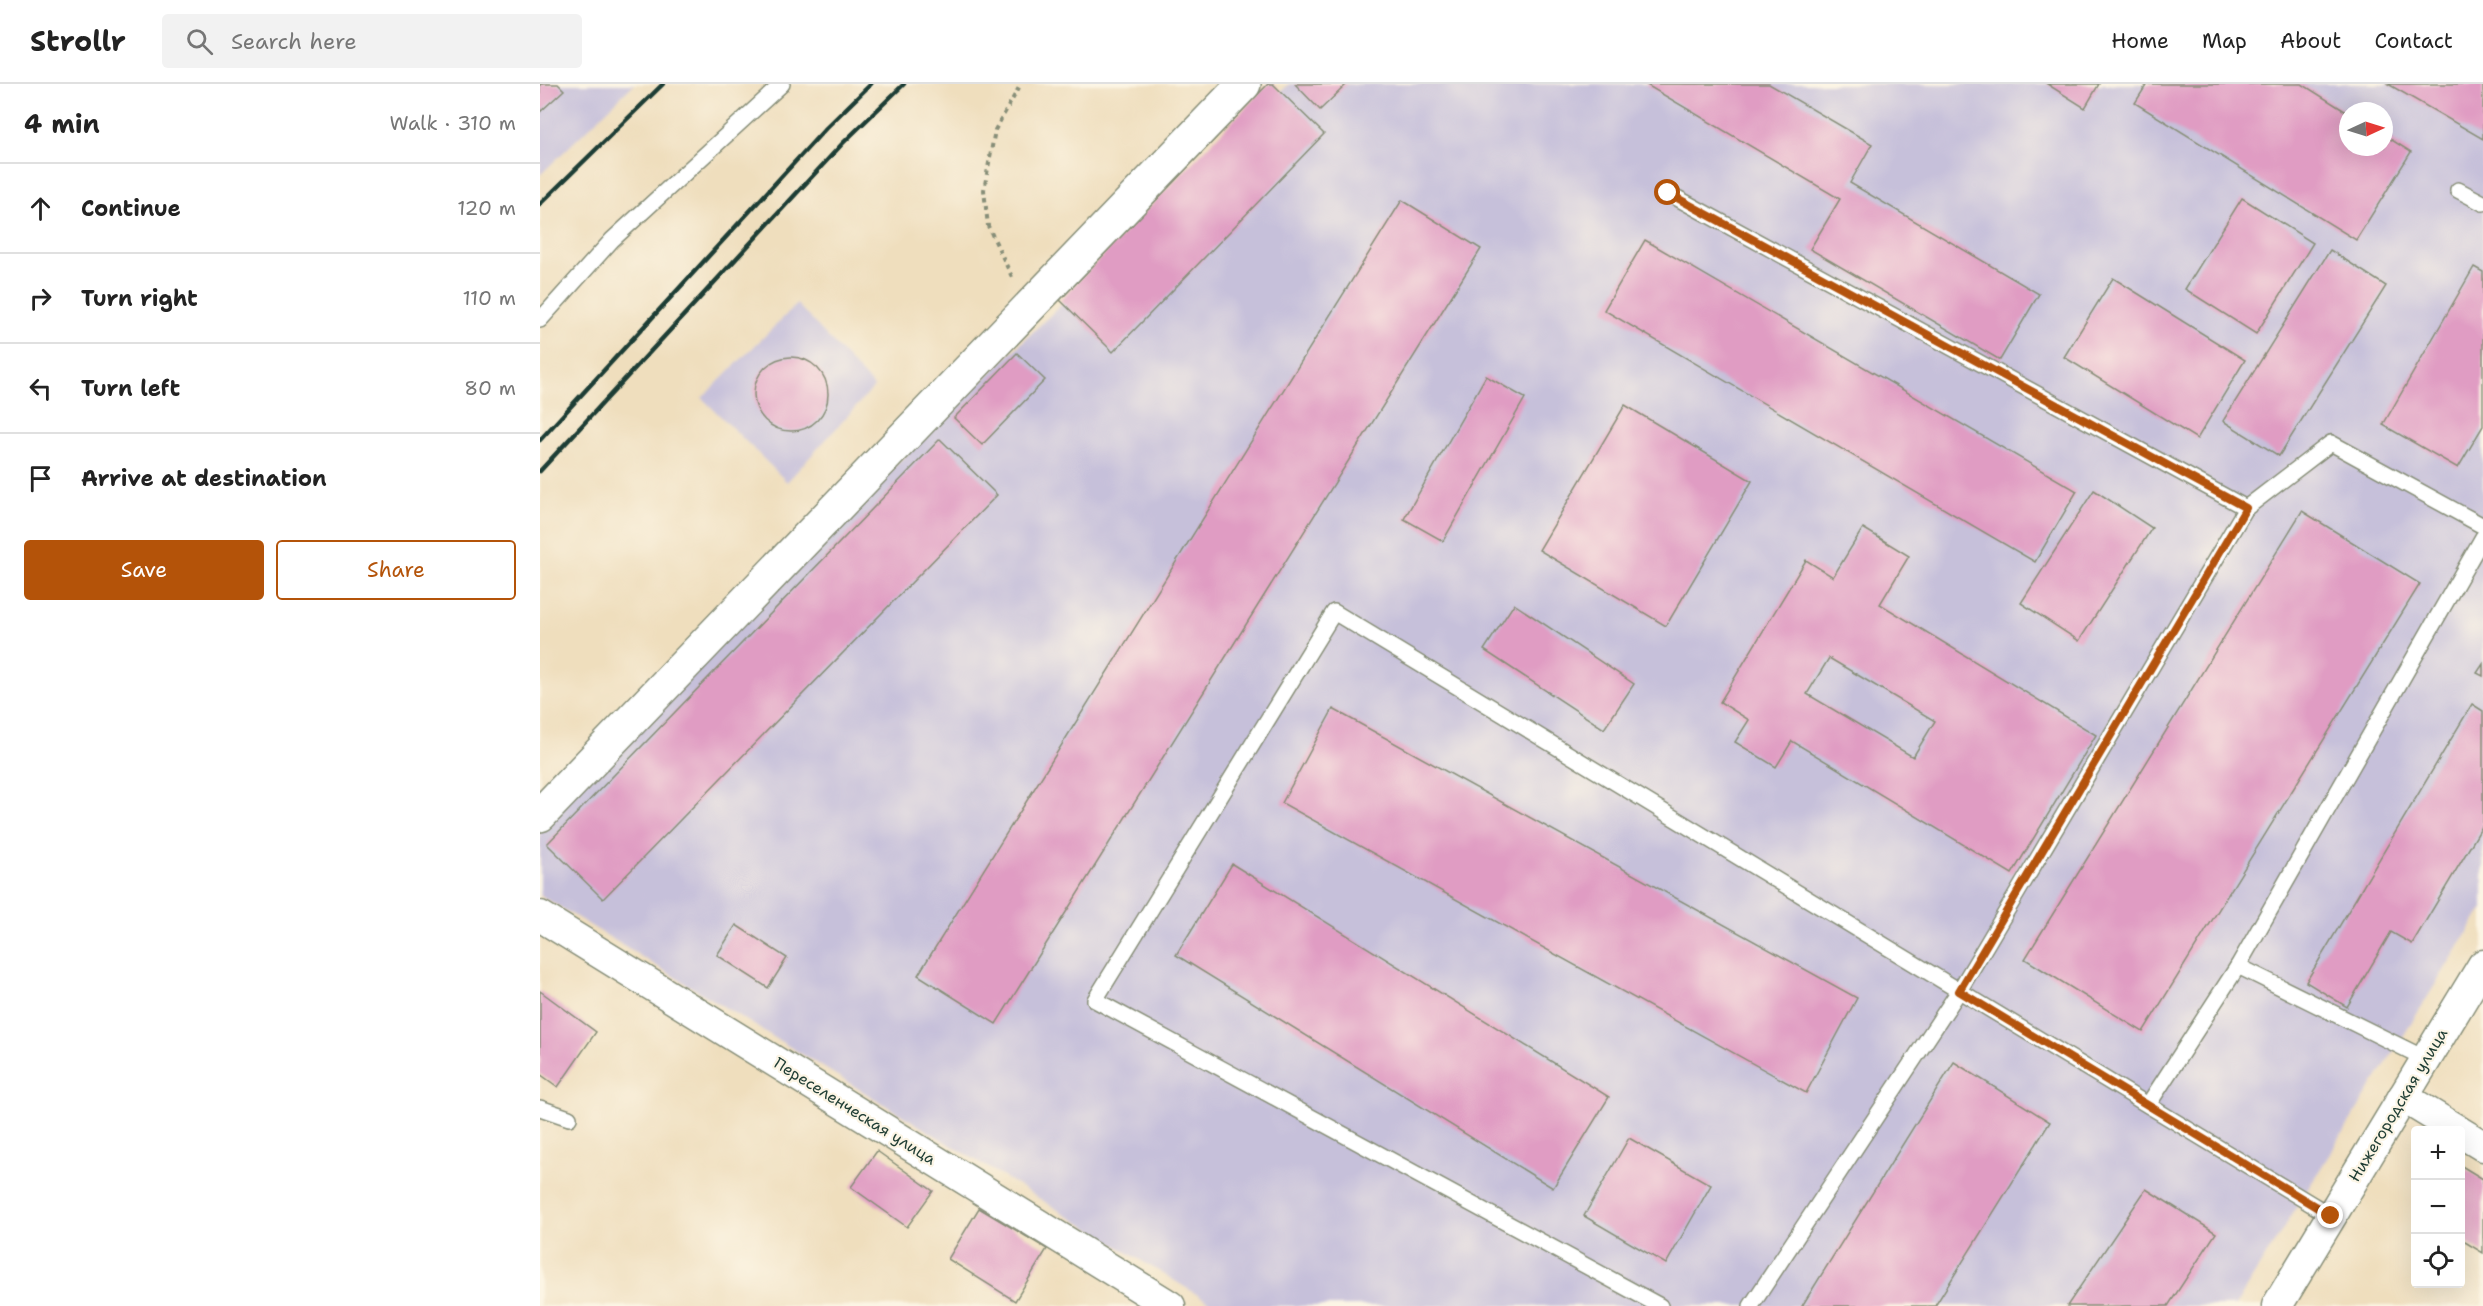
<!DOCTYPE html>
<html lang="en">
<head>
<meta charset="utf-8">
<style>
	body { margin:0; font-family:"Shantell Sans",sans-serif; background:#f2f2f2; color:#222 }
	.controls { position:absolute; right:18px; bottom:18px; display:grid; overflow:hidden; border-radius:6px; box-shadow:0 6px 24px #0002 }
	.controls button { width:54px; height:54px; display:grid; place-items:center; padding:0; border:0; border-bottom:2px solid #e0e0e0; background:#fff; color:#222; font:30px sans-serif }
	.compass { position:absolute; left:1799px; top:18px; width:54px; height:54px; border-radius:50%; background:#fff; box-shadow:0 6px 24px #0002; rotate:86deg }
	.stop { position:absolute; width:18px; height:18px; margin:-14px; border:4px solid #b45309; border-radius:50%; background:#fff }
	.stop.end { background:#b45309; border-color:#fff; box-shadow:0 2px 6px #0008 }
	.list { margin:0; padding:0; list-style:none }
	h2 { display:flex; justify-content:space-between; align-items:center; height:78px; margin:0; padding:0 24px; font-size:26px }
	h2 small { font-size:20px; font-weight:400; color:#767676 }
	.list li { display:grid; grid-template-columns:39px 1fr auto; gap:18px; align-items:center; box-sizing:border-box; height:90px; padding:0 24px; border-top:2px solid #e0e0e0 }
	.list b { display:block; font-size:22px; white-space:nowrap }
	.list em { font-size:20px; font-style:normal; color:#767676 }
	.actions { display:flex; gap:12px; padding:18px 24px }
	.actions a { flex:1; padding:14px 0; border:2px solid #b45309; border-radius:6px; text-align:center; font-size:21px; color:#b45309 }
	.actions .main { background:#b45309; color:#fff }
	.icon { flex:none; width:33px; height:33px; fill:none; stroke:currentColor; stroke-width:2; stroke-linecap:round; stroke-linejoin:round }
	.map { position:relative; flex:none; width:1943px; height:1222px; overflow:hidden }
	header { display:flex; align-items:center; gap:36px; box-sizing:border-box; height:84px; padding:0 30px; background:#fff; border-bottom:2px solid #e0e0e0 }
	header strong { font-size:28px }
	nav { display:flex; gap:33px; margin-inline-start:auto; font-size:21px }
	.search { width:420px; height:54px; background:#f2f2f2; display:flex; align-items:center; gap:15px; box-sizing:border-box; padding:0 21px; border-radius:6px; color:#767676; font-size:22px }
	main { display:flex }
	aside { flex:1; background:#fff }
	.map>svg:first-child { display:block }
	.industrial { fill:#c6c0da; fill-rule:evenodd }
	.building { fill:#e09cc3; fill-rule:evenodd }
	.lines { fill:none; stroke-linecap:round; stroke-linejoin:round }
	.lane-casing { stroke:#878e78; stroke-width:18 }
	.street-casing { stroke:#878e78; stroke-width:33 }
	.secondary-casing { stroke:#878e78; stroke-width:36 }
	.path { stroke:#878e78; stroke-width:4; stroke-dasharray:4.5 4.5; stroke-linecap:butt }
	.lane { stroke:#fff; stroke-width:15 }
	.street { stroke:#fff; stroke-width:30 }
	.secondary { stroke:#fff; stroke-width:33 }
	.rail { stroke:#1f3d34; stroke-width:4.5 }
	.route { stroke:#b45309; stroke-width:8 }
	.labels { text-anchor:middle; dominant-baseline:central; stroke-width:4.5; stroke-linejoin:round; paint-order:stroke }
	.street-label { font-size:16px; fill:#1f3d34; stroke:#fcf5e5 }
</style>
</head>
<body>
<header>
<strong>Strollr</strong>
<div class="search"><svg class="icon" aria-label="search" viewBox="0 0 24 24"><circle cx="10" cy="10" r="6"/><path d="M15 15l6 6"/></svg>Search here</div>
<nav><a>Home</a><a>Map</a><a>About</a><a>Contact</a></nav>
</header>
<main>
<aside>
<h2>4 min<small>Walk · 310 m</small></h2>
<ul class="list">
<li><svg class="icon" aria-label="ahead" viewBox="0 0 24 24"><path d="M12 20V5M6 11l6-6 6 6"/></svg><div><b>Continue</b></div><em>120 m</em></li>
<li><svg class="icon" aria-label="right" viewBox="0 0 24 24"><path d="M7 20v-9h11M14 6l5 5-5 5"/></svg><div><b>Turn right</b></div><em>110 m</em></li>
<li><svg class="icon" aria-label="left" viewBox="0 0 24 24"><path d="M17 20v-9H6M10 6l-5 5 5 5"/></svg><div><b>Turn left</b></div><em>80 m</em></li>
<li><svg class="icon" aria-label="arrive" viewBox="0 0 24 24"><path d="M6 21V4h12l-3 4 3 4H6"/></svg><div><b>Arrive at destination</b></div></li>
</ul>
<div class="actions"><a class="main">Save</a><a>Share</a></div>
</aside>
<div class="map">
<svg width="1943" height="1222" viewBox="0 0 1943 1222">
	<rect width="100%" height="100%" fill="#fcf5e5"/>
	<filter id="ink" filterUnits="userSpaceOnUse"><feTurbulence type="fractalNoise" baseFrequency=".0167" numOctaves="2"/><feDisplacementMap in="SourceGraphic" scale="12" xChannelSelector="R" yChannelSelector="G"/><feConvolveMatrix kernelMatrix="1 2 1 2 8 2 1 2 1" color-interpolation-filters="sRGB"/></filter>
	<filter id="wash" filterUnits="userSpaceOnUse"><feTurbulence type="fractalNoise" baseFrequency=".008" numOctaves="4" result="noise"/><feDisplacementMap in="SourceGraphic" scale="24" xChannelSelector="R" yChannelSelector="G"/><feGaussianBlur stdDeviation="1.35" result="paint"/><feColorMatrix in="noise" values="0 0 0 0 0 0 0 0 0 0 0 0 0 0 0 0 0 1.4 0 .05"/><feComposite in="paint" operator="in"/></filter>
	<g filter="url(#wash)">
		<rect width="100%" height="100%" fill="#efdebd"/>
		<g class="industrial">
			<polygon points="0,0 94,0 0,91"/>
			<path d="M749 0H1943V824L1695 1222H676L0 811V725ZM1808 27H1844V63H1808Z"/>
			<polygon points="257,220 334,303 247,398 162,314"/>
		</g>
		<g id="blocks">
			<g class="building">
				<polygon points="0,0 18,0 24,6 0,28"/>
				<polygon points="728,0 733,0 784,50 573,268 520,216"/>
				<polygon points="755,0 807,0 780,26"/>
				<polygon points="1105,0 1229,0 1332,60 1310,99 1499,210 1460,276 1270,165 1300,115"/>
				<polygon points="1507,0 1559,0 1545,24"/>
				<polygon points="1607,0 1762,0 1808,29 1808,63 1844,63 1844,51 1871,68 1816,156 1595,19"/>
				<polygon points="1848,0 1943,0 1943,55"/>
				<polygon points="1702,114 1773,159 1716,250 1645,205"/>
				<polygon points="862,116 941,165 456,940 378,891"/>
				<polygon points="1105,156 1537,407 1495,478 1064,226"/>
				<polygon points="1790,166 1846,202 1739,372 1683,337"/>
				<polygon points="1934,183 1943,188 1943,342 1918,384 1843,341"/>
				<polygon points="1573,194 1705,276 1657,355 1524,273"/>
				<polygon points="477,269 505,296 442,361 414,334"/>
				<circle cx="251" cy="310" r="37"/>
				<polygon points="946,292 985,314 903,457 864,435"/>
				<polygon points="1085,321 1212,397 1126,542 999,466"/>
				<polygon points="400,355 457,411 63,815 7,760"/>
				<polygon points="1554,406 1612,444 1539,557 1481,519"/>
				<polygon points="1762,427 1880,500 1603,948 1485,875"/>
				<path d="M1323 444 1369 472 1340 520 1556 651 1472 790 1252 657 1236 683 1195 658 1209 636 1180 618 1266 476 1293 493ZM1289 574 1395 637 1373 673 1267 610Z"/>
				<polygon points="974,520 1094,600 1064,645 944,566"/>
				<polygon points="1943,580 1943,592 1937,589"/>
				<polygon points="1932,620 1943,627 1943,741 1872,860 1851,848 1807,923 1766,898"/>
				<polygon points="793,625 1317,914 1266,1009 742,719"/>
				<polygon points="692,780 1069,1013 1013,1104 636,871"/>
				<polygon points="196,841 247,874 228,904 177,871"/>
				<polygon points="0,907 56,948 18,1003 0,990"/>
				<polygon points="1414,978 1510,1038 1395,1222 1262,1222"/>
				<polygon points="1089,1054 1171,1101 1126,1180 1044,1132"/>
				<polygon points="337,1067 393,1107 367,1143 311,1103"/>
				<polygon points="1920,1081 1943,1095 1943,1169 1920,1155"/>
				<polygon points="1606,1105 1676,1149 1628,1222 1527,1222"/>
				<polygon points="439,1124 507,1165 475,1217 408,1175"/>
			</g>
		</g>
	</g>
	<g filter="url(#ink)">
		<use href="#blocks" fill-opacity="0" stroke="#878e78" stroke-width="1.5"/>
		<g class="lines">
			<defs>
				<g id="lane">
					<polyline points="1918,106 1943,119"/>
					<polyline points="1128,109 1706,424 1419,907 1211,1222"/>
					<polyline points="0,236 72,156 242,0"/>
					<polyline points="1706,424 1791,359 1943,442"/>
					<polyline points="1886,975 1698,882 1943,453"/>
					<polyline points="1608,1021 1698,882"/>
					<polyline points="0,1024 29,1034"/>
					<polyline points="1120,1222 555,916 794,528 1791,1132"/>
				</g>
				<g id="street">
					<polyline points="0,832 630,1222"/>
					<polyline points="1863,1013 1917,1046"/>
					<polyline points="1920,1048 1943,1062"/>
					<polyline points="1737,1222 1943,881"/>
				</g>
				<polyline id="secondary" points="0,731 704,0"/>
			</defs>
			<use href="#lane" class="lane-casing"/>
			<use href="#street" class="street-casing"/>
			<use href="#secondary" class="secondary-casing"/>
			<polyline class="path" points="472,193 448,142 444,106 455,46 481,0"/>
			<use href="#lane" class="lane"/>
			<use href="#street" class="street"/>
			<use href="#secondary" class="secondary"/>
			<g class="rail">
				<polyline points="0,120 123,0"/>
				<polyline points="0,356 286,44 331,0"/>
				<polyline points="0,387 303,59 364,0"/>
			</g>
		</g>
	</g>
	<g class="lines" filter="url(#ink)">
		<polyline class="route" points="1128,109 1706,424 1419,907 1791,1132"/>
	</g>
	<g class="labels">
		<g class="street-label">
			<text transform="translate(1858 1021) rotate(-59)">Нижегородская улица</text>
			<text transform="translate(315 1027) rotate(32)">Переселенческая улица</text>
		</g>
	</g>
</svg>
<div class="controls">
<button>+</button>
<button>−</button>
<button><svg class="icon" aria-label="locate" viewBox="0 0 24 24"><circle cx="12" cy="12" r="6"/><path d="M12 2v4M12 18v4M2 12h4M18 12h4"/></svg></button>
</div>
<svg class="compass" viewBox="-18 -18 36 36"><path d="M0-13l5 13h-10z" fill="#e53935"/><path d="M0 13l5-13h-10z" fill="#767676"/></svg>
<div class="stop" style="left:1128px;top:109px"></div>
<div class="stop end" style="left:1791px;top:1132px"></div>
</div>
</main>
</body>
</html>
